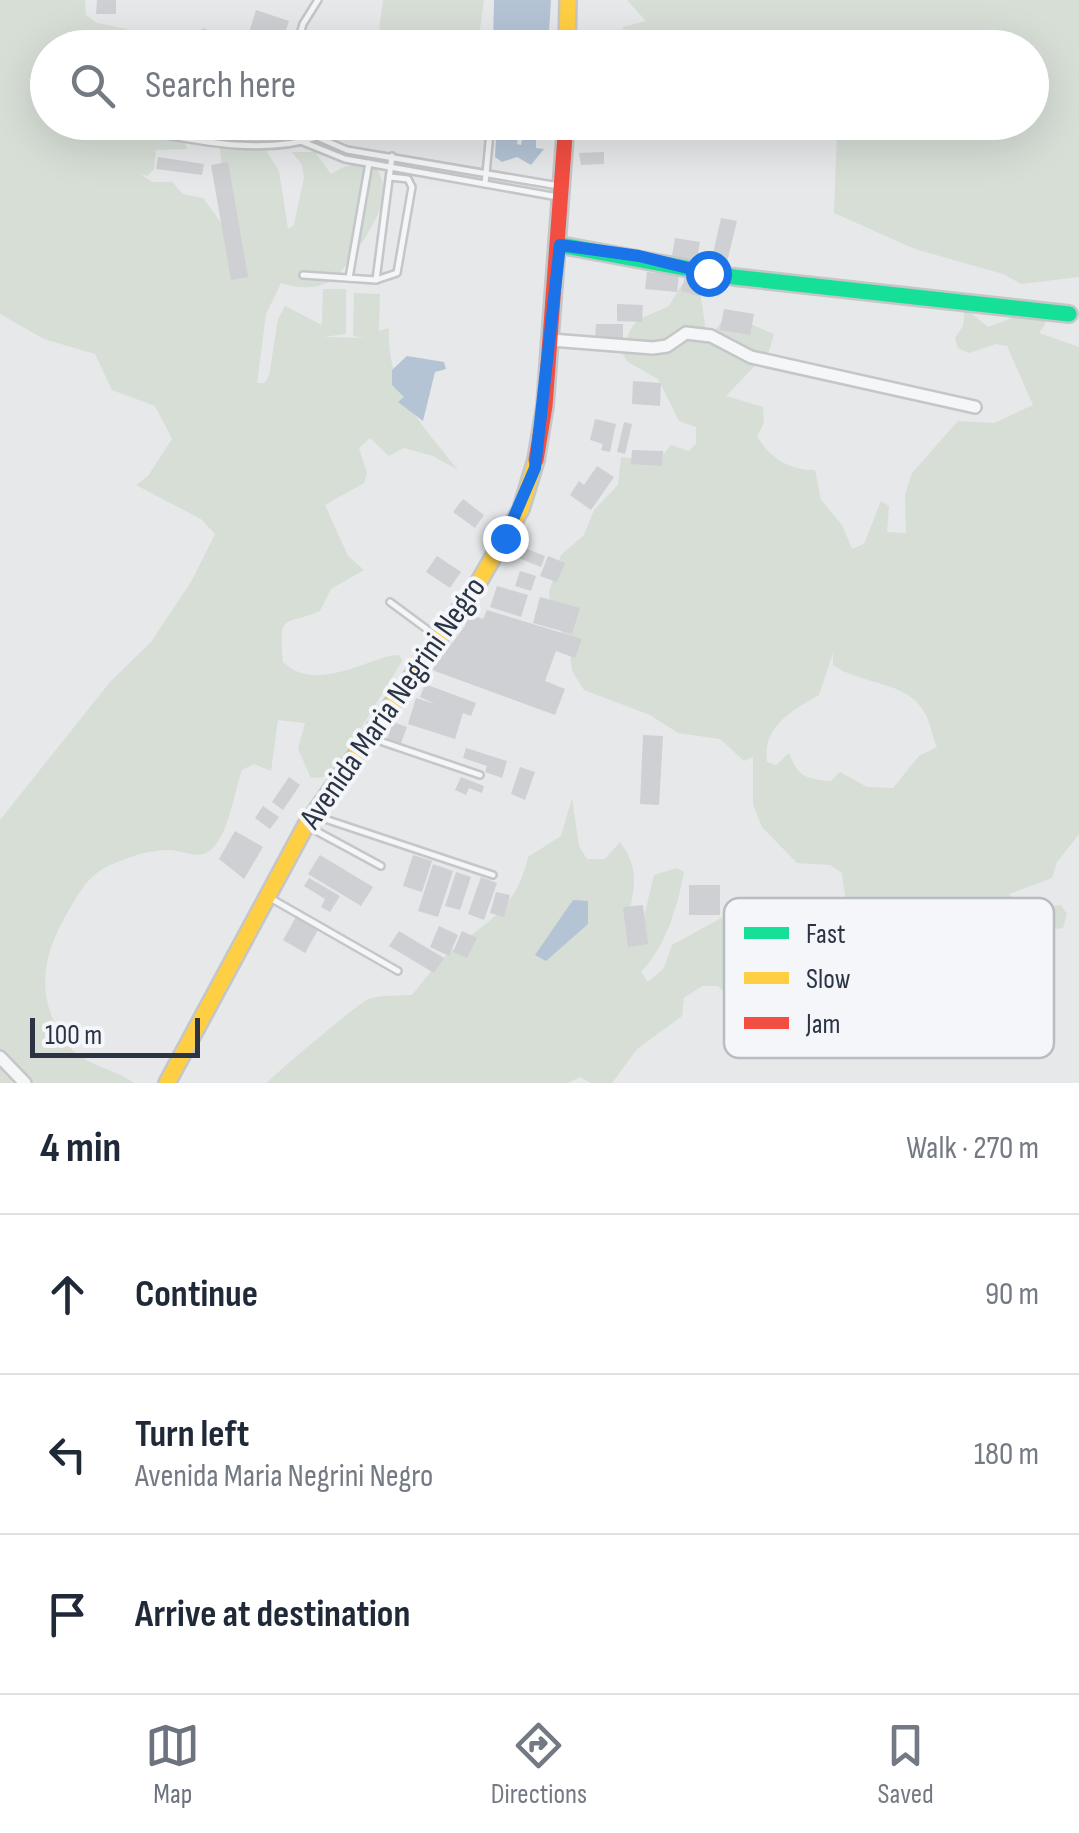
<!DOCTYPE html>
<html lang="en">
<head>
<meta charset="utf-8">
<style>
	body { margin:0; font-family:"Sofia Sans Condensed",sans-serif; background:#f2f2f3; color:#1f2937 }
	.scale { position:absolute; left:30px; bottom:25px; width:170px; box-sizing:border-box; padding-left:10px; border:5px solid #2b3445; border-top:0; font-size:28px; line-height:35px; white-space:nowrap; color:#2b3445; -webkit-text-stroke:8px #f4f6f9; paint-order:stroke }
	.stop { position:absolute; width:30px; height:30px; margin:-22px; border:8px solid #1a73e8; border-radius:50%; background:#fff }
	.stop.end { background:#1a73e8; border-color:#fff; box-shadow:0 2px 10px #0008 }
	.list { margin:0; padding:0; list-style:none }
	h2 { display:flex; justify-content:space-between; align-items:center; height:130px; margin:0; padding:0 40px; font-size:42px }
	h2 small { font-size:32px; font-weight:400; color:#747a83 }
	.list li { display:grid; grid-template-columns:65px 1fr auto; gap:30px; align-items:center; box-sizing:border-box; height:160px; padding:0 40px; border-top:2px solid #e0e1e3 }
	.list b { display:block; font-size:38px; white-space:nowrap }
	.list p { margin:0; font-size:32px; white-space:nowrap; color:#747a83 }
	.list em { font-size:32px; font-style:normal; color:#747a83 }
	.icon { flex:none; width:55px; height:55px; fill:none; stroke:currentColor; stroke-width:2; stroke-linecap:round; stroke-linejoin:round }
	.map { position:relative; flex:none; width:1079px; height:1083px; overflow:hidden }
	.search { position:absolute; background:#fff; box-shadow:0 10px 40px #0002; left:30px; right:30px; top:30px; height:110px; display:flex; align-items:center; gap:25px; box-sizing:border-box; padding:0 35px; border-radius:55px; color:#747a83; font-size:38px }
	.sheet { height:610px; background:#fff }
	nav { display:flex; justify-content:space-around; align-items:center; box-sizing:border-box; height:140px; border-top:2px solid #e0e1e3; background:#fff; font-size:28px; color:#747a83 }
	nav a { display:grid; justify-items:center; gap:5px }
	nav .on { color:#6c737f }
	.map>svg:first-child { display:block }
	.green { fill:#d6ded6; fill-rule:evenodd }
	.water { fill:#b4c4d5 }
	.building { fill:#ced0d3 }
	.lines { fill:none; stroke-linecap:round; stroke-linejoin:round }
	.lane-casing { stroke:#c4c6c8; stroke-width:10 }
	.street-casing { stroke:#c4c6c8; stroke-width:16 }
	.fast-casing { stroke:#c4c6c8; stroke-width:20 }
	.slow-casing { stroke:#c4c6c8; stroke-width:20 }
	.jam-casing { stroke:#c4c6c8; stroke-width:20 }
	.lane { stroke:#f5f6f7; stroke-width:5 }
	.street { stroke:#f5f6f7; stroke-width:11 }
	.fast { stroke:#16e098; stroke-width:15 }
	.slow { stroke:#ffcf43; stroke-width:15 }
	.jam { stroke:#f24e42; stroke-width:15 }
	.route { stroke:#1a73e8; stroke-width:12 }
	.labels { text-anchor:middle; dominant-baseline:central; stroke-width:8; stroke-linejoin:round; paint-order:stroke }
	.street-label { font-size:32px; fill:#2b3445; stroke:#f4f6f9 }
	.key { fill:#f4f6f9; stroke:#b8bcc3; stroke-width:2.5 }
	.key-label { font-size:28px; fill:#2b3445 }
</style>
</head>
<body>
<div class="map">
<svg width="1079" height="1083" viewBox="0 0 1079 1083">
	<rect width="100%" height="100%" fill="#e6e8ea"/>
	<g class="green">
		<path d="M0 0H85L86 15 97 23 127 29 136 47 48 48V122L128 123 184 138 187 149 156 150 154 169 147 176 139 173 152 182H172L183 194 203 198 225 228 236 211 221 160 217 123 280 124 267 152 279 171 288 229 294 225 304 177 302 165 292 152H315L331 174C346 165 361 159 378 170 382 180 385 188 383 200 380 218 344 276 327 283 314 289 294 288 281 283L266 314 257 383H264L269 376 278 319 285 306 322 325 323 289H346V334L323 337 365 338 353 336 354 293 380 294 379 331 389 328C386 389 422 425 458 470L433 456 404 448 389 456 370 438 359 448 367 473 364 483 325 505 348 556 364 570 331 589 320 611C285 626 278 611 283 662 312 690 355 666 389 656L399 655 402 661 360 730 349 756 324 777 311 778 298 749 305 723 278 720 271 771 254 764 242 770C234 791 228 843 206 853 196 858 180 850 169 850 150 849 126 858 110 865 89 875 80 891 69 910 41 956 34 999 68 1045 84 1066 114 1068 134 1083H0V820L110 682 151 642 191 582 215 534 201 519 136 485 148 476 172 439 155 406 112 390 95 354 44 339 0 314Z"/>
		<polygon points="383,0 484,0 478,44 379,31"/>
		<polygon points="627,0 1079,0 1079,277 1021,284 1003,274 915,249 834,213 837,132 856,133 866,122 1032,122 1032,48 619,47 623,27 646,21"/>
		<path d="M682 284 700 292 706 331 716 330 727 314 774 334 769 351 726 396 763 407 764 423 757 436C769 458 790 470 815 470L821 500 842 525 852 549 864 544 881 501 889 506 887 532 906 533 905 495 912 473 958 421 994 423 1033 405 1007 346 996 344 969 353 958 348 955 338 963 326 965 308 988 327 1017 316 1042 315 1048 319 1039 333 1079 347V834L1057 862 1052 878 1009 894 1016 903 1041 898 1051 906 1061 905 1067 914 1063 928 995 936 930 991 878 984 866 989 848 983 871 1022 873 1038H822L772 1014 739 1005 718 986H702L684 998 682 1016 637 1049 612 1083H590L580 1077 568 1083H267C271 1077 352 1009 365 1001 376 994 398 996 412 995 422 983 432 969 443 958 483 922 515 914 528 857L561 836 572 798 579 846 587 859H605L620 842C639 868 635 884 629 914L643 921 654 875 677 868 684 872C677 908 667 944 641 972L648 982 664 968 672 945 723 917 729 920 733 936C757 950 829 963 844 929 851 916 843 889 842 873L830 865 797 863 762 827 753 804V757L744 761 720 739 678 733 650 715 584 690 572 671 569 645 551 615 549 592 561 555 584 535 594 510 618 485 621 457 658 461 671 445 689 451 696 444V427L679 421 658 379 628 362 622 353C634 314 637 322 669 306ZM833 653V665C860 685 909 680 926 715 931 725 932 736 937 747L919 756 893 788 867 787 840 772 831 781C806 779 798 777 789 753L776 765 767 762C762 727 791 711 819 695Z"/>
	</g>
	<g class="water">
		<polygon points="494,0 551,0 548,47 493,47"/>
		<polygon points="532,123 536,123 536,148 544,149 531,165 517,157 502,162 495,157 497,123 512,123 519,129 517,144 521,145 524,130"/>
		<polygon points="407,356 444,362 446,369 435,372 423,421 398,402 404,397 392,385 392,370"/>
		<polygon points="573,900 588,901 588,924 546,961 535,955"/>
	</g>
	<g class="building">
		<polygon points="97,0 116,0 116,14 96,14"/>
		<polygon points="256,10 289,21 280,48 247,39"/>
		<polygon points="203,28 238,43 236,48 194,48"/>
		<polygon points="215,122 254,122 250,133 229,140"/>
		<polygon points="604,152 604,164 581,165 579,153"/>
		<polygon points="158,157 204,164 202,175 156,169"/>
		<polygon points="228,162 248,277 231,280 211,165"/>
		<polygon points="721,218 737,221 725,270 710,267"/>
		<polygon points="675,238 700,242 697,260 672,256"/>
		<polygon points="647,272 679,275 677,292 645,289"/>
		<polygon points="685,277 703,281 699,296 681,291"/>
		<polygon points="617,304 643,305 642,322 617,321"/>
		<polygon points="724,309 754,314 750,335 720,330"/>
		<polygon points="596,324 623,324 623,341 595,340"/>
		<polygon points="633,381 661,383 660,406 632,404"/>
		<polygon points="595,419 616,424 610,452 601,450 603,444 590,440"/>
		<polygon points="624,422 632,424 625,454 617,452"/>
		<polygon points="632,450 663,451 662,466 631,464"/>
		<polygon points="597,466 614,477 591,510 570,495 579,481 584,485"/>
		<polygon points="463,499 484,515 475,528 453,512"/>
		<polygon points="520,546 545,556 541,567 516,557"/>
		<polygon points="437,556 461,572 450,588 426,572"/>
		<polygon points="548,556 565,563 557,582 540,576"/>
		<polygon points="520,571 536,576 531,591 515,586"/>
		<polygon points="497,586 528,595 521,617 490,607"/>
		<polygon points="540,597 580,608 572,634 533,623"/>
		<polygon points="487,610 582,639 575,658 556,651 545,681 565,689 555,715 432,670 465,626 468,614 483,619"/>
		<polygon points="425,684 476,703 471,716 463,713 455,739 408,724 416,698 435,704 420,697"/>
		<polygon points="393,722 407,727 401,743 387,739"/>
		<polygon points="643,735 663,736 659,805 640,804"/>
		<polygon points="466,748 507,761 502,778 485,772 487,766 463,758"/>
		<polygon points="520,767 535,772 525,800 511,794"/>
		<polygon points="289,777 300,785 283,810 272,802"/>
		<polygon points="461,777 484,786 482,793 469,788 466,795 455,790"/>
		<polygon points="263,806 279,817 270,829 255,818"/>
		<polygon points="235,831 263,847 244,879 219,859"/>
		<polygon points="320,855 373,887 361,906 308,874"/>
		<polygon points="413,855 432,861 422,892 403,886"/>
		<polygon points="433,864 453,871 438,917 418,911"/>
		<polygon points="456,872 471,877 460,910 445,906"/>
		<polygon points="481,877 497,883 484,920 468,914"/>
		<polygon points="309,878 340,896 330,912 321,907 325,899 304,886"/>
		<rect x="689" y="885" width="31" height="30"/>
		<polygon points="496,892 510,895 504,917 490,913"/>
		<polygon points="643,905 648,944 628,947 623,907"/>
		<polygon points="296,917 318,930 305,953 283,940"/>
		<polygon points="439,926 458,935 449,956 430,947"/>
		<polygon points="399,931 444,958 434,973 389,946"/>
		<polygon points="462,931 477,938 467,958 453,952"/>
	</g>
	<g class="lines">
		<defs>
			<g id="lane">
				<polyline points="296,48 303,24 318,0"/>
				<polyline points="305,122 317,137 347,150 559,186"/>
				<path d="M127 128C185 138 259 157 317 137"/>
				<polyline points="303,142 345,159 558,197"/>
				<polyline points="485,184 491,122"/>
				<polyline points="303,275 376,280 397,273 412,187 408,179 390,177"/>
				<polyline points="349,278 369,163"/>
				<polyline points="376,280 392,156"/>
				<polyline points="390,602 436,636"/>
				<polyline points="374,739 480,775"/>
				<polyline points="316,816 493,875"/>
				<polyline points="309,827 381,866"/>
				<polyline points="272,899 398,971"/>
			</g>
			<g id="street">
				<polyline points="551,340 653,348 667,346 686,333 711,336 751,357 975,407"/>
				<polyline points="0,1057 25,1083"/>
			</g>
			<polyline id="fast" points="560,245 734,277 1069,314"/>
			<g id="slow">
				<polyline points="567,48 568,0"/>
				<polyline points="167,1083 306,825 477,585 521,509 536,460"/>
			</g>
			<polyline id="jam" points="536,460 545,406 566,122"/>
		</defs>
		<use href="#lane" class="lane-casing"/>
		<use href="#street" class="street-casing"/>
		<use href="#fast" class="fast-casing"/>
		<use href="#slow" class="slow-casing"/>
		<use href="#jam" class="jam-casing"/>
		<use href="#lane" class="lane"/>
		<use href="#street" class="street"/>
		<use href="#fast" class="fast"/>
		<use href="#slow" class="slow"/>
		<use href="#jam" class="jam"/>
	</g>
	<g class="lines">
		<polyline class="route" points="505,538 535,468 560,245 639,256 708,273"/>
	</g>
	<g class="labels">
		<g class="street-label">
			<text transform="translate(393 703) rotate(-55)">Avenida Maria Negrini Negro</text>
		</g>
	</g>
	<rect x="724" y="898" width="330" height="160" rx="15" class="key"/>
	<rect x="744" y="927" width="45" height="12" fill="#16e098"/>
	<rect x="744" y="972" width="45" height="12" fill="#ffcf43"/>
	<rect x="744" y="1017" width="45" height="12" fill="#f24e42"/>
	<g class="key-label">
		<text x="806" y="943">Fast</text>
		<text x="806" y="988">Slow</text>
		<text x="806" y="1033">Jam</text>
	</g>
</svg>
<div class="scale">100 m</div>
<div class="stop" style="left:708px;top:273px"></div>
<div class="stop end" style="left:505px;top:538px"></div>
<div class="search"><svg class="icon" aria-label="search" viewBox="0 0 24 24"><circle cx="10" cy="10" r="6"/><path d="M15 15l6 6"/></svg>Search here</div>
</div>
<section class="sheet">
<h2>4 min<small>Walk · 270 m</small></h2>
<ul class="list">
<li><svg class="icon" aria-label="ahead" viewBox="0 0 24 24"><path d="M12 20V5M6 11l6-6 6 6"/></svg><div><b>Continue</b></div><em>90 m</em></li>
<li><svg class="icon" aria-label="left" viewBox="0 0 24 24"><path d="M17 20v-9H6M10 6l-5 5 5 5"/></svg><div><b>Turn left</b><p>Avenida Maria Negrini Negro</p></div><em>180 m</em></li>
<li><svg class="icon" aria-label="arrive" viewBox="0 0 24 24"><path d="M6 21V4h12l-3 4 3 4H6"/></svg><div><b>Arrive at destination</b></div></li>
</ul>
</section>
<nav>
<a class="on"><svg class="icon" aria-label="map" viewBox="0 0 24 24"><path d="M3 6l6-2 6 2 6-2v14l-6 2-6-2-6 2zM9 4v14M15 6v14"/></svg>Map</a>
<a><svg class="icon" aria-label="directions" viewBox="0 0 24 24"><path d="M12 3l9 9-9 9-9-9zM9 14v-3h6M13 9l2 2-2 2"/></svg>Directions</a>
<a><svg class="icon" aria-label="saved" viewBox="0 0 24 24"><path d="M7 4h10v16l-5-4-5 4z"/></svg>Saved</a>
</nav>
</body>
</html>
